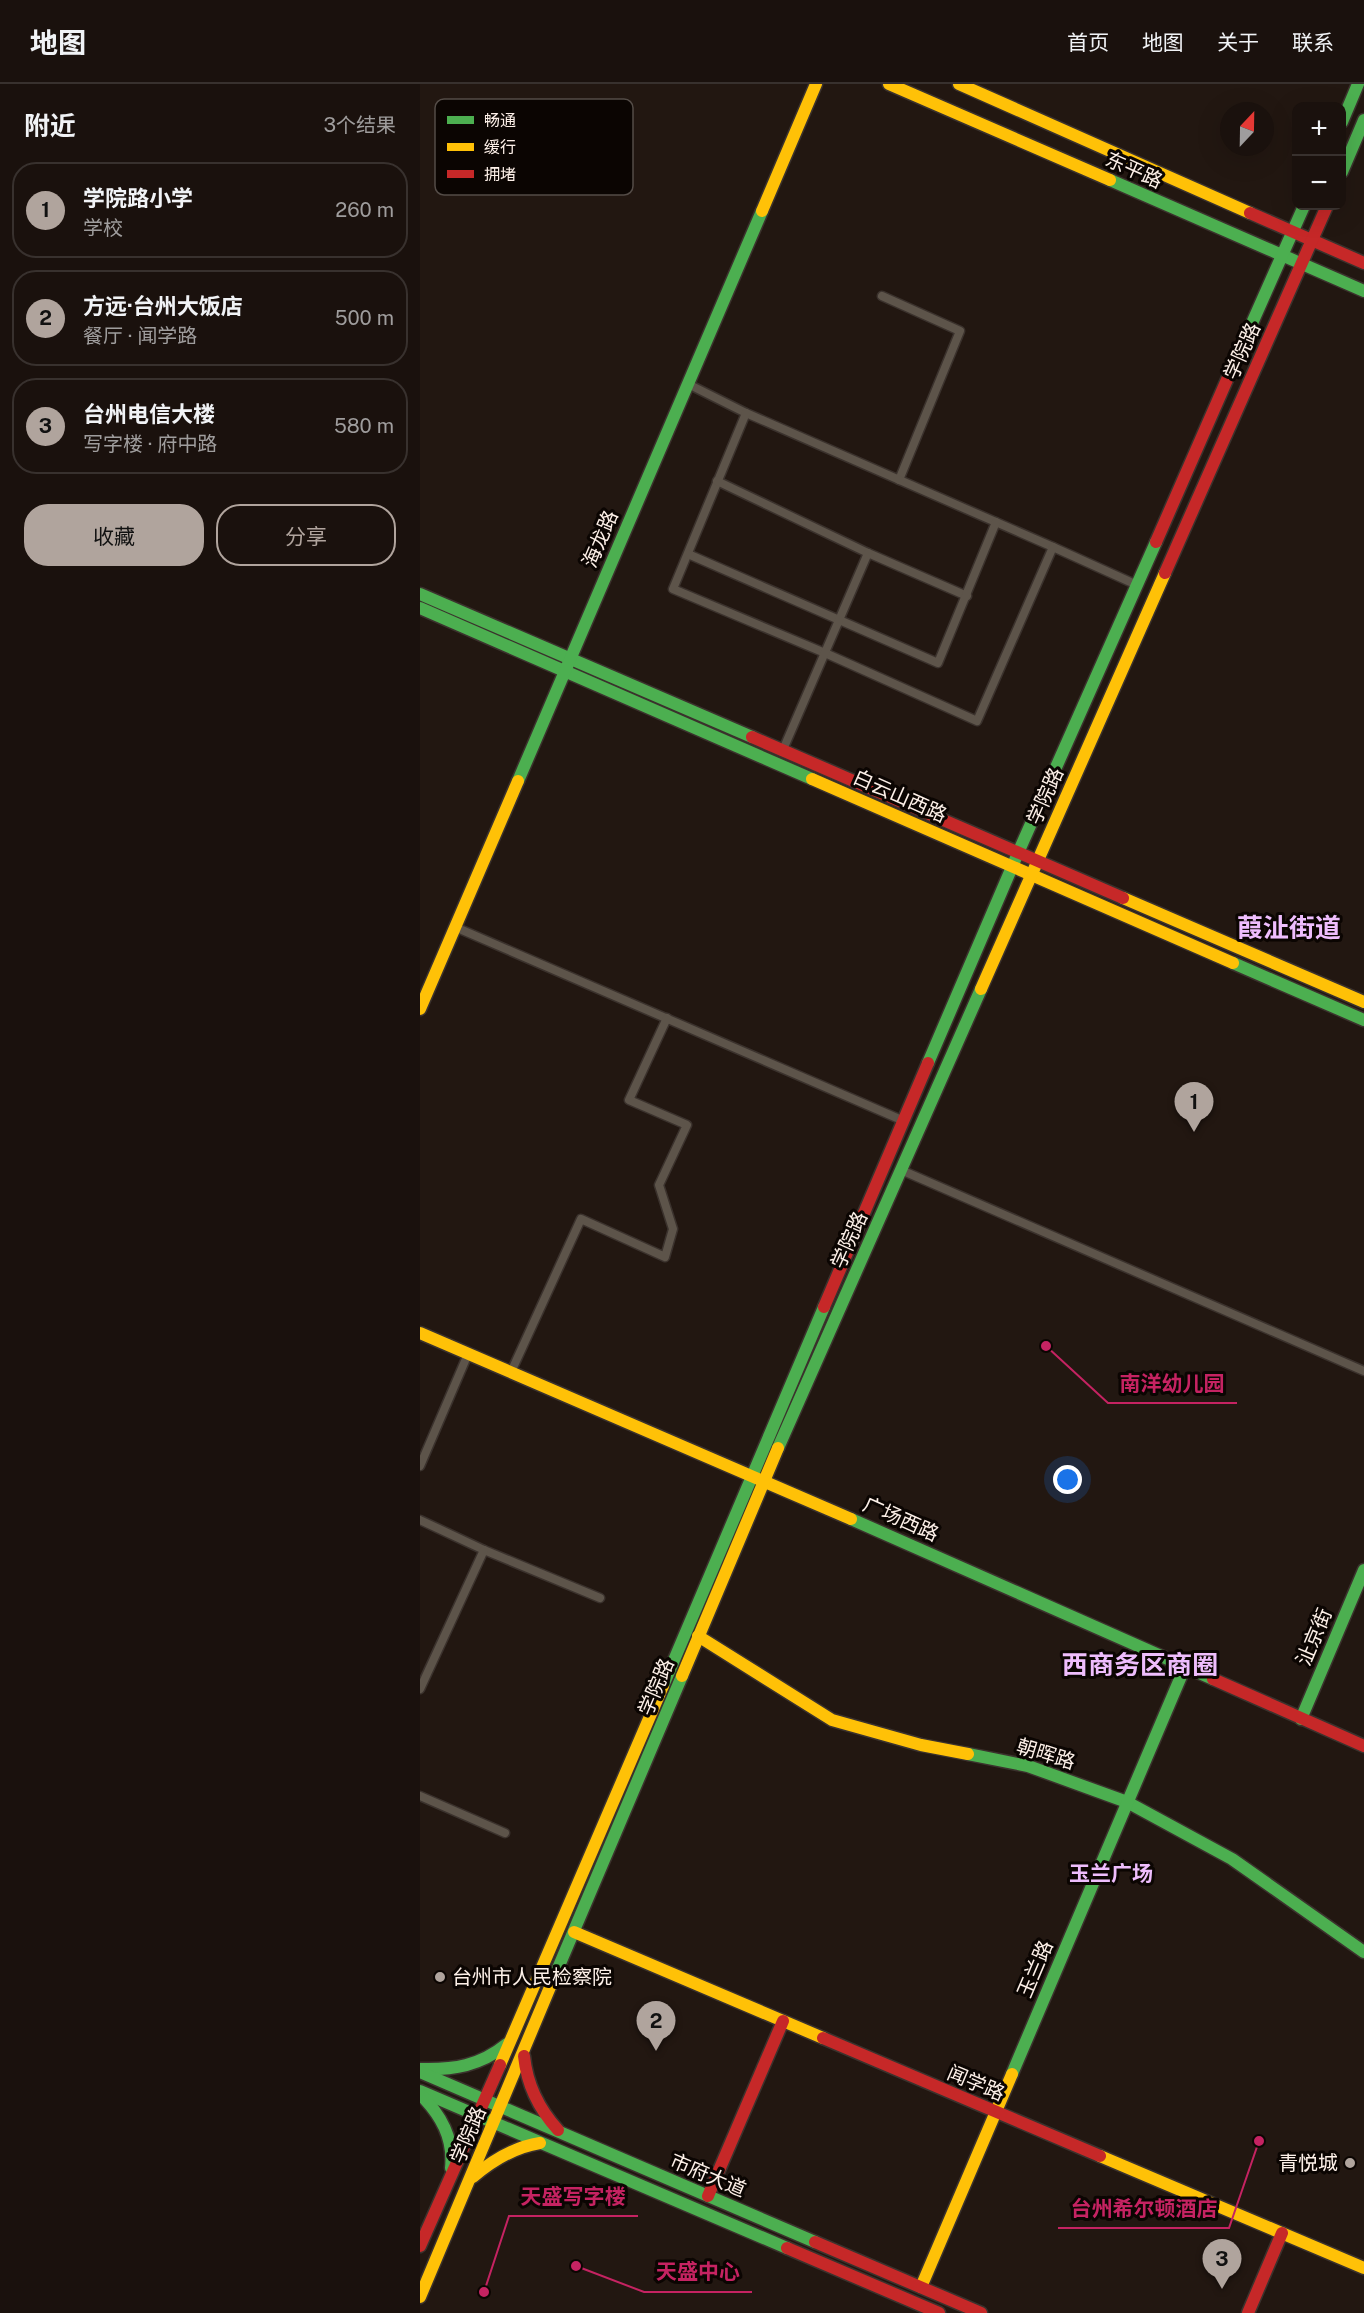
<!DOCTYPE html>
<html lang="zh">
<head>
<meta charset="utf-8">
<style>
	body { margin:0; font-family:"Public Sans","Noto Sans SC",sans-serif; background:#271f1b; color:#f1f3f6 }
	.controls { position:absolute; right:18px; top:18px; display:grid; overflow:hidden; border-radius:12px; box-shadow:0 6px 24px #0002 }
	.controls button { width:54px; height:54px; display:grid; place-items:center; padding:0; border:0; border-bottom:2px solid #38312e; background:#1a110d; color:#f1f3f6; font:30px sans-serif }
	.compass { position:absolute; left:800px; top:18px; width:54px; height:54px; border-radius:50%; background:#1a110d; box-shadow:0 6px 24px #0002; rotate:22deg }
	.you { position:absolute; left:648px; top:1396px; width:21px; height:21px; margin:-15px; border:4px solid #fff; border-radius:50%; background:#1a73e8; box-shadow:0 0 0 9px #1a73e833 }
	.badge { display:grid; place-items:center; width:39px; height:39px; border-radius:50%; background:#b0a49d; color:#111; font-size:20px; font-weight:700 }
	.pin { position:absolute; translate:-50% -50px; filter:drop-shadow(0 2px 3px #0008) }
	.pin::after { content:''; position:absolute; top:32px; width:21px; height:18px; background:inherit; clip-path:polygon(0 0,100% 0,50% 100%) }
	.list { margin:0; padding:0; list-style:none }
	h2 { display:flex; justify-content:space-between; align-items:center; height:78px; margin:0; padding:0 24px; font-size:26px }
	h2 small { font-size:20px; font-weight:400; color:#9f9d9d }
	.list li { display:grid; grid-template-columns:39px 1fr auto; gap:18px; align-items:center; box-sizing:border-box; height:96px; margin:0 12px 12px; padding:0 12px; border:2px solid #38312e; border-radius:24px }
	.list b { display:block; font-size:22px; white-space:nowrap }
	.list p { margin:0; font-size:20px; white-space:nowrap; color:#9f9d9d }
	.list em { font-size:20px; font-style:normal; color:#9f9d9d }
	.actions { display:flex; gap:12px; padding:18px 24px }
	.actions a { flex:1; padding:14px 0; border:2px solid #b0a49d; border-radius:24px; text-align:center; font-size:21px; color:#b0a49d }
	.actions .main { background:#b0a49d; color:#111 }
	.map { position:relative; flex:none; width:944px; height:2229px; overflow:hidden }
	header { display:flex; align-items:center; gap:36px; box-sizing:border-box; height:84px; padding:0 30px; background:#1a110d; border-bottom:2px solid #38312e }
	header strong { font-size:28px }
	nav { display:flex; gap:33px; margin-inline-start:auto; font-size:21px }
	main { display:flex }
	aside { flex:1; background:#1a110d }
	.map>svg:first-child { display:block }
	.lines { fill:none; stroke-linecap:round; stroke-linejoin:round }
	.street-casing { stroke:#3b322d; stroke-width:11 }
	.fast-casing { stroke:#3b322d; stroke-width:15 }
	.slow-casing { stroke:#3b322d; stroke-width:15 }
	.jam-casing { stroke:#3b322d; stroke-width:15 }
	.street { stroke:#5d544a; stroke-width:8 }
	.fast { stroke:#4caf50; stroke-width:12 }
	.slow { stroke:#ffc107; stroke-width:12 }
	.jam { stroke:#c62828; stroke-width:12 }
	.poi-dot { fill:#b0a49d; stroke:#0b0502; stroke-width:2 }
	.labels { text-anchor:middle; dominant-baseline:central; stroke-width:6; stroke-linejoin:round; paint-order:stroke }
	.street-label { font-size:20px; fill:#fdf0e8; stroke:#0b0502 }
	.poi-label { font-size:20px; fill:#fdf0e8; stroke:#0b0502; text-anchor:start }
	.neighbourhood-label { font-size:21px; font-weight:bold; fill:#eebdfd; stroke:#0b0502 }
	.district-label { font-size:26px; font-weight:bold; fill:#eebdfd; stroke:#0b0502 }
	.key { fill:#0b0502; stroke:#544c47; stroke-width:1.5 }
	.key-label { font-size:16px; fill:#fdf0e8 }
	.leader { fill:none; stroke:#c52362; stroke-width:2 }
	.callout-dot { fill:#c52362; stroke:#0b0502; stroke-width:2 }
	.callout-label { font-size:21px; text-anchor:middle; font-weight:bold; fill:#c52362; stroke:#0b0502; stroke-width:6; stroke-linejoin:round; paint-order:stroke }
</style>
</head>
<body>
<header>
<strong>地图</strong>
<nav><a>首页</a><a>地图</a><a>关于</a><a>联系</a></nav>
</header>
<main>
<aside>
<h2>附近<small>3个结果</small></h2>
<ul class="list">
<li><span class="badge">1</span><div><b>学院路小学</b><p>学校</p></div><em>260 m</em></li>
<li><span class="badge">2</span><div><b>方远·台州大饭店</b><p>餐厅 · 闻学路</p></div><em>500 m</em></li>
<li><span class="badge">3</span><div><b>台州电信大楼</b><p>写字楼 · 府中路</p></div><em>580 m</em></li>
</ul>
<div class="actions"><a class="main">收藏</a><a>分享</a></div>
</aside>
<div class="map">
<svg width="944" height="2229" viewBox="0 0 944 2229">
	<rect width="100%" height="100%" fill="#221711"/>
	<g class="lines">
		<defs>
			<g id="street">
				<polyline points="462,212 540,247 479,396"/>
				<polyline points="268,300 326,329 633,463"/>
				<polyline points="326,329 253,505 405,569 557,637 633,463 717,501"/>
				<polyline points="297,397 448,469 547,512"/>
				<polyline points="268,470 518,579 576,438"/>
				<polyline points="362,668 448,469"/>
				<polyline points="35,843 484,1037"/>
				<polyline points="481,1086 944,1287"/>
				<polyline points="91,1288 161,1135 245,1173 253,1145 239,1101 267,1041 209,1016 247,934"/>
				<polyline points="0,1382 48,1270"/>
				<polyline points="0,1436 64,1466 180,1514"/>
				<polyline points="0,1605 64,1466"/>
				<polyline points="0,1712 85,1749"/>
			</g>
			<g id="fast">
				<polyline points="922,38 938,0"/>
				<polyline points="922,88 944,36"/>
				<polyline points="690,96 944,207"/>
				<polyline points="813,282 884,122"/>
				<polyline points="0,510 332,653"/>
				<polyline points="0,524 392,695"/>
				<polyline points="98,697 342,127"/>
				<polyline points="813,879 944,936"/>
				<polyline points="508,979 598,769 736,458"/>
				<polyline points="358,1364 561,905"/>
				<polyline points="431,1435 793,1595"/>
				<polyline points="243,1602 404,1223"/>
				<polyline points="881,1635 944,1486"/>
				<polyline points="548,1670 608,1682 707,1718 812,1775 944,1868"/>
				<polyline points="133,1896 262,1592"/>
				<path d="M0 1985C34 1986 60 1982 87 1960"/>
				<polyline points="0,1988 395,2158"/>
				<polyline points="592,1990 765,1583"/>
				<polyline points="0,2007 367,2164"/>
				<path d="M0 2010C21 2031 34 2054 31 2084"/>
			</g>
			<g id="slow">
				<polyline points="469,0 690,96"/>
				<polyline points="539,0 830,129"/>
				<polyline points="342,127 396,0"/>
				<polyline points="392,695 813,879"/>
				<polyline points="703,814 944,918"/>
				<polyline points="561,905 745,489"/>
				<polyline points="0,925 98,697"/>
				<polyline points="0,1249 431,1435"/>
				<polyline points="278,1552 412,1636 501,1661 548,1670"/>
				<polyline points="262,1592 358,1364"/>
				<polyline points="154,1848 403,1954"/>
				<polyline points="80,1981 243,1602"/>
				<polyline points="680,2072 944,2184"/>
				<path d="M53 2093C73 2076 94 2063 120 2059"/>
				<polyline points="501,2203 592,1990"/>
				<polyline points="0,2213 133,1896"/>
			</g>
			<g id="jam">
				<polyline points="830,129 944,179"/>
				<polyline points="736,458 813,282"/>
				<polyline points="745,489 907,122"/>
				<polyline points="332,653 703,814"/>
				<polyline points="404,1223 508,979"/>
				<polyline points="793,1595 944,1662"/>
				<polyline points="403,1954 680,2072"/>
				<path d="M104 1972C107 2001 118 2024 138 2046"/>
				<polyline points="288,2112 363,1937"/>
				<polyline points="395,2158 561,2229"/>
				<polyline points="0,2162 80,1981"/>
				<polyline points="367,2164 519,2229"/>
				<polyline points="828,2229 862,2149"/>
			</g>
		</defs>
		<use href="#street" class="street-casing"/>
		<use href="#fast" class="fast-casing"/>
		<use href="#slow" class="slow-casing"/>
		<use href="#jam" class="jam-casing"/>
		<use href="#street" class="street"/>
		<use href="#fast" class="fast"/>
		<use href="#slow" class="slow"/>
		<use href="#jam" class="jam"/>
	</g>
	<g class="poi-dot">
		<circle cx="20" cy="1893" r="6"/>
		<circle cx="930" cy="2079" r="6"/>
	</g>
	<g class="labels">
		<g class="street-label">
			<text transform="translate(714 86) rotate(24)">东平路</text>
			<text transform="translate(822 267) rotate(-66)">学院路</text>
			<text transform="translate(180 455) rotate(-67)">海龙路</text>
			<text transform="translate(480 712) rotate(24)">白云山西路</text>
			<text transform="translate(625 712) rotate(-66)">学院路</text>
			<text transform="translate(429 1156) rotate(-66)">学院路</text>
			<text transform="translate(481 1435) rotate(24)">广场西路</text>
			<text transform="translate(894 1553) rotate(-67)">沚京街</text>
			<text transform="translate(236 1603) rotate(-67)">学院路</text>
			<text transform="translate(626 1670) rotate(17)">朝晖路</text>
			<text transform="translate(615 1885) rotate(-67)">玉兰路</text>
			<text transform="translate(556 1999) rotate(23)">闻学路</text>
			<text transform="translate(48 2051) rotate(-67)">学院路</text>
			<text transform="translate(288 2091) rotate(23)">市府大道</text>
		</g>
		<g class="poi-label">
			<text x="32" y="1893">台州市人民检察院</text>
			<text x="918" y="2079" text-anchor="end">青悦城</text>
		</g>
		<g class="neighbourhood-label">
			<text x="691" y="1789">玉兰广场</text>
		</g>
		<g class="district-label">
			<text x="869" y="843">葭沚街道</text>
			<text x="720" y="1580">西商务区商圈</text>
		</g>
	</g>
	<rect x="15" y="15" width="198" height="96" rx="9" class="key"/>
	<rect x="27" y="32" width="27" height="8" fill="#4caf50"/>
	<rect x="27" y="59" width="27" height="8" fill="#ffc107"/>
	<rect x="27" y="86" width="27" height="8" fill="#c62828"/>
	<g class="key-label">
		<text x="64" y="42">畅通</text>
		<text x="64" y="69">缓行</text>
		<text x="64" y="96">拥堵</text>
	</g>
	<path class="leader" d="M626 1262L688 1319H817M64 2208L89 2132H218M839 2057L809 2144H638M156 2182L224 2208H332"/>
	<g class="callout-dot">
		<circle cx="626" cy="1262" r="6"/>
		<circle cx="64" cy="2208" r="6"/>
		<circle cx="839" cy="2057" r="6"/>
		<circle cx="156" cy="2182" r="6"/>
	</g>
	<g class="callout-label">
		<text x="752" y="1307">南洋幼儿园</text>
		<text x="153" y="2120">天盛写字楼</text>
		<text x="724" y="2132">台州希尔顿酒店</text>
		<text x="278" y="2195">天盛中心</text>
	</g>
</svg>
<div class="controls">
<button>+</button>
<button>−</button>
</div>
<svg class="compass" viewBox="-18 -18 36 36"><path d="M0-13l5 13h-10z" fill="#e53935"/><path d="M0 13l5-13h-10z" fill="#9f9d9d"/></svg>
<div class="you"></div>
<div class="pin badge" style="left:774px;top:1048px">1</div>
<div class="pin badge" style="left:236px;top:1967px">2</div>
<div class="pin badge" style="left:802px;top:2205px">3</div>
</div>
</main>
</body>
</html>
